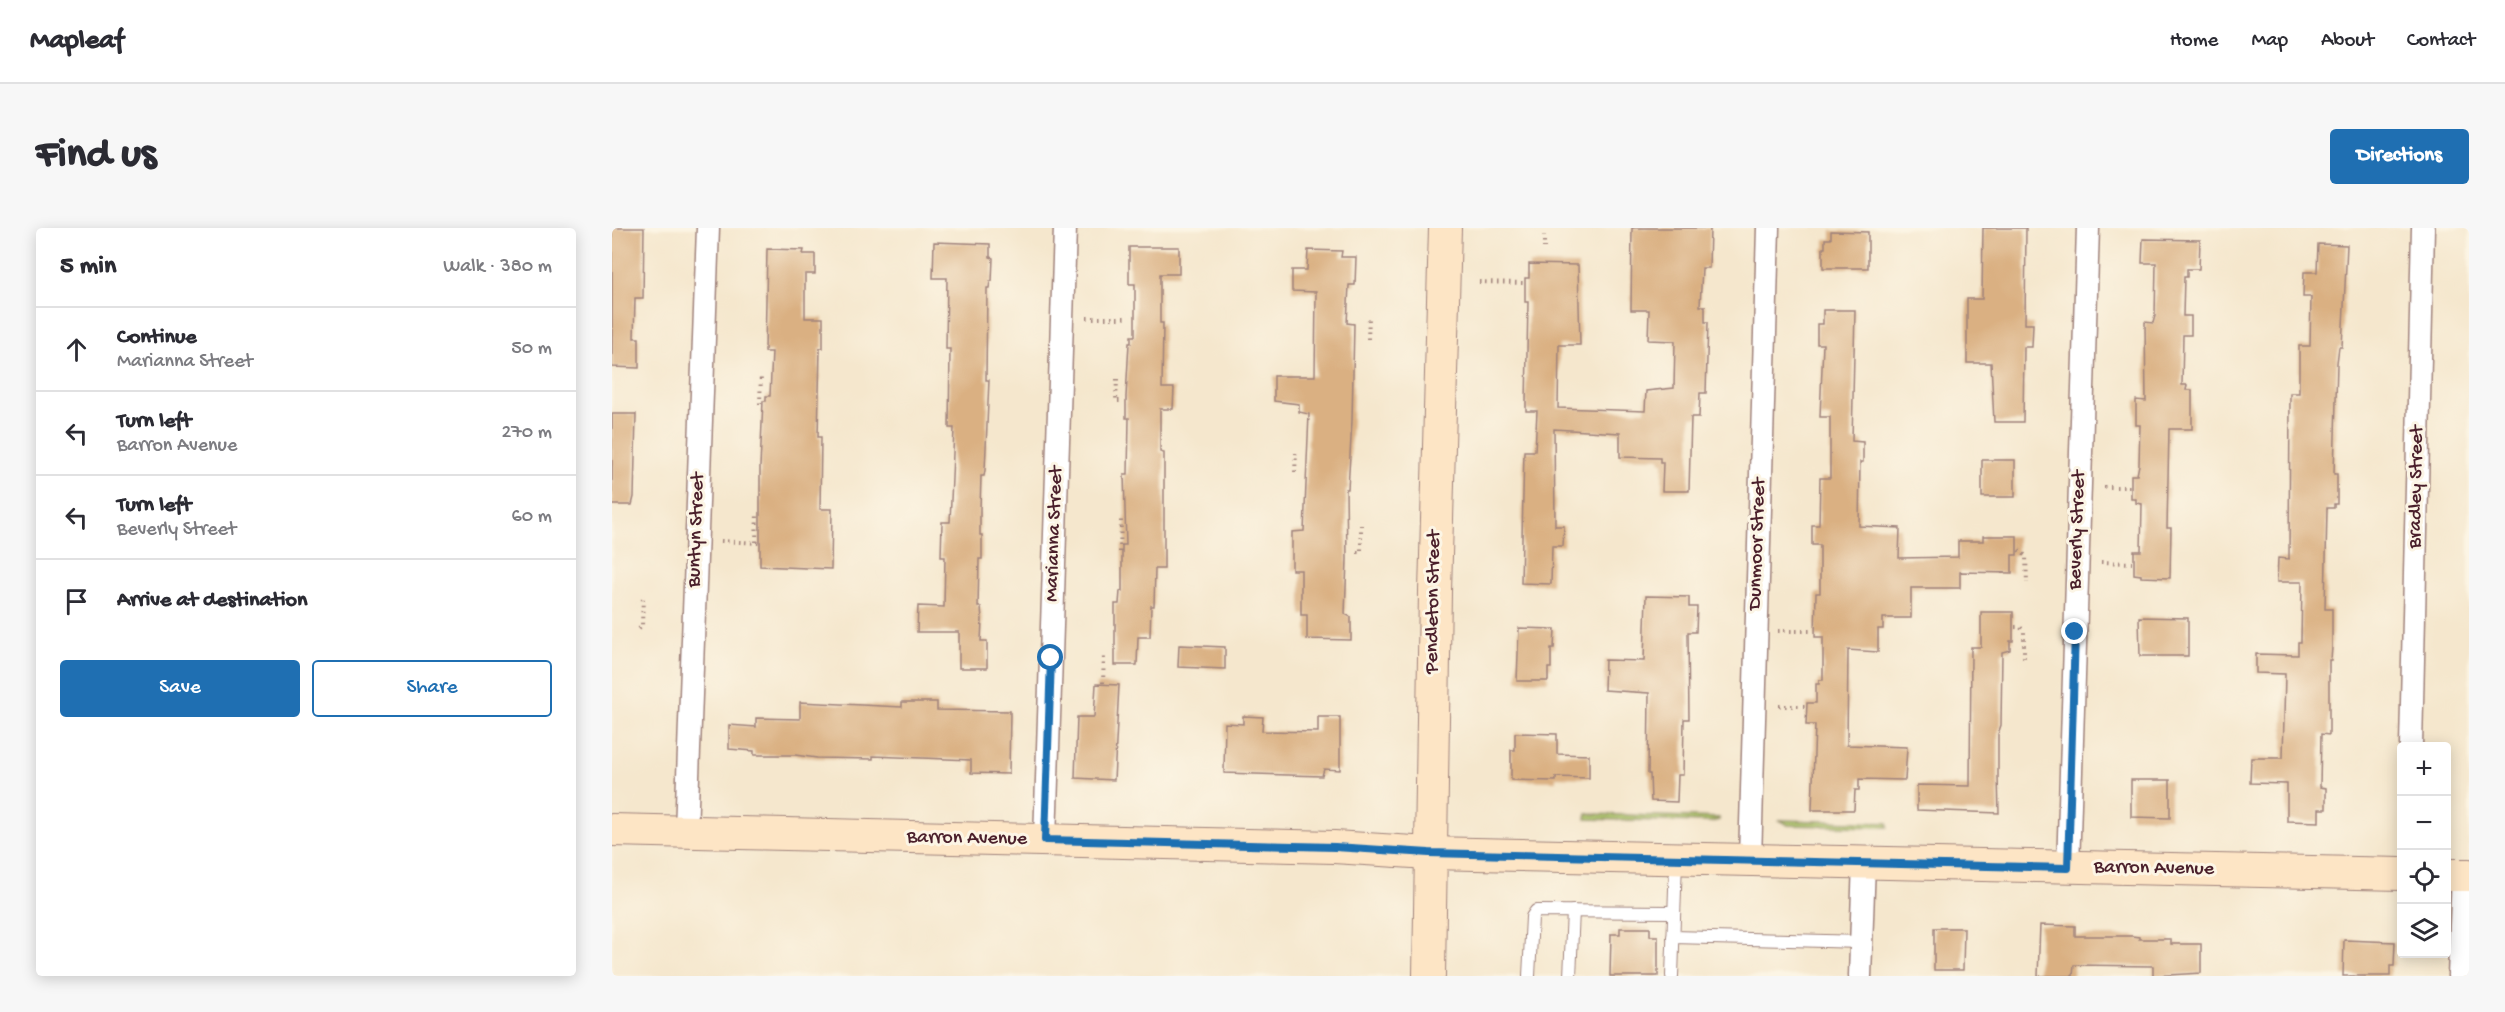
<!DOCTYPE html>
<html lang="en">
<head>
<meta charset="utf-8">
<style>
	body { margin:0; font-family:"Gochi Hand",sans-serif; background:#f7f7f7; color:#2b2b33 }
	.controls { position:absolute; right:18px; bottom:18px; display:grid; overflow:hidden; border-radius:6px; box-shadow:0 3px 15px #0003 }
	.controls button { width:54px; height:54px; display:grid; place-items:center; padding:0; border:0; border-bottom:2px solid #e1e1e2; background:#fff; color:#2b2b33; font:30px sans-serif }
	.stop { position:absolute; width:18px; height:18px; margin:-14px; border:4px solid #1f6fb2; border-radius:50%; background:#fff }
	.stop.end { background:#1f6fb2; border-color:#fff; box-shadow:0 2px 6px #0008 }
	.list { margin:0; padding:0; list-style:none }
	h2 { display:flex; justify-content:space-between; align-items:center; height:78px; margin:0; padding:0 24px; font-size:26px }
	h2 small { font-size:20px; font-weight:400; color:#7c7c81 }
	.list li { display:grid; grid-template-columns:39px 1fr auto; gap:18px; align-items:center; box-sizing:border-box; height:84px; padding:0 24px; border-top:2px solid #e1e1e2 }
	.list b { display:block; font-size:22px; white-space:nowrap }
	.list p { margin:0; font-size:20px; white-space:nowrap; color:#7c7c81 }
	.list em { font-size:20px; font-style:normal; color:#7c7c81 }
	.actions { display:flex; gap:12px; padding:18px 24px }
	.actions a { flex:1; padding:14px 0; border:2px solid #1f6fb2; border-radius:6px; text-align:center; font-size:21px; color:#1f6fb2 }
	.actions .main { background:#1f6fb2; color:#fff }
	.icon { flex:none; width:33px; height:33px; fill:none; stroke:currentColor; stroke-width:2; stroke-linecap:round; stroke-linejoin:round }
	.map { position:relative; flex:none; width:1857px; height:748px; overflow:hidden; border-radius:6px }
	header { display:flex; align-items:center; gap:36px; box-sizing:border-box; height:84px; padding:0 30px; background:#fff; border-bottom:2px solid #e1e1e2 }
	header strong { font-size:28px }
	nav { display:flex; gap:33px; margin-inline-start:auto; font-size:21px }
	.intro { display:flex; align-items:center; justify-content:space-between; box-sizing:border-box; height:144px; padding:0 36px }
	h1 { margin:0; font-size:42px }
	.button { padding:15px 27px; border-radius:6px; background:#1f6fb2; color:#fff; font-size:21px; font-weight:700 }
	main { display:flex; gap:36px; padding:0 36px }
	aside { flex:1; background:#fff; border-radius:6px; box-shadow:0 3px 15px #0003 }
	.map>svg:first-child { display:block }
	.green { fill:#afc86e; stroke:#7c744c; stroke-width:1.5 }
	.building { fill:#dab082 }
	.lines { fill:none; stroke-linecap:round; stroke-linejoin:round }
	.lane-casing { stroke:#a0837c; stroke-width:14 }
	.street-casing { stroke:#a0837c; stroke-width:25 }
	.secondary-casing { stroke:#a0837c; stroke-width:34 }
	.path { stroke:#a0837c; stroke-width:4; stroke-dasharray:1.5 4.5; stroke-linecap:butt }
	.lane { stroke:#fff; stroke-width:12 }
	.street { stroke:#fff; stroke-width:22 }
	.secondary { stroke:#fde5c5; stroke-width:32 }
	.route { stroke:#1f6fb2; stroke-width:8 }
	.labels { text-anchor:middle; dominant-baseline:central; stroke-width:6; stroke-linejoin:round; paint-order:stroke }
	.street-label { font-size:20px; fill:#4a1f2b; stroke:#fcf5e5 }
</style>
</head>
<body>
<header>
<strong>Mapleaf</strong>
<nav><a>Home</a><a>Map</a><a>About</a><a>Contact</a></nav>
</header>
<div class="intro"><h1>Find us</h1><a class="button">Directions</a></div>
<main>
<aside>
<h2>5 min<small>Walk · 380 m</small></h2>
<ul class="list">
<li><svg class="icon" aria-label="ahead" viewBox="0 0 24 24"><path d="M12 20V5M6 11l6-6 6 6"/></svg><div><b>Continue</b><p>Marianna Street</p></div><em>50 m</em></li>
<li><svg class="icon" aria-label="left" viewBox="0 0 24 24"><path d="M17 20v-9H6M10 6l-5 5 5 5"/></svg><div><b>Turn left</b><p>Barron Avenue</p></div><em>270 m</em></li>
<li><svg class="icon" aria-label="left" viewBox="0 0 24 24"><path d="M17 20v-9H6M10 6l-5 5 5 5"/></svg><div><b>Turn left</b><p>Beverly Street</p></div><em>60 m</em></li>
<li><svg class="icon" aria-label="arrive" viewBox="0 0 24 24"><path d="M6 21V4h12l-3 4 3 4H6"/></svg><div><b>Arrive at destination</b></div></li>
</ul>
<div class="actions"><a class="main">Save</a><a>Share</a></div>
</aside>
<div class="map">
<svg width="1857" height="748" viewBox="0 0 1857 748">
	<rect width="100%" height="100%" fill="#fcf5e5"/>
	<filter id="ink" filterUnits="userSpaceOnUse"><feTurbulence type="fractalNoise" baseFrequency=".0167" numOctaves="2"/><feDisplacementMap in="SourceGraphic" scale="12" xChannelSelector="R" yChannelSelector="G"/><feConvolveMatrix kernelMatrix="1 2 1 2 8 2 1 2 1" color-interpolation-filters="sRGB"/></filter>
	<filter id="wash" filterUnits="userSpaceOnUse"><feTurbulence type="fractalNoise" baseFrequency=".008" numOctaves="4" result="noise"/><feDisplacementMap in="SourceGraphic" scale="24" xChannelSelector="R" yChannelSelector="G"/><feGaussianBlur stdDeviation="1.35" result="paint"/><feColorMatrix in="noise" values="0 0 0 0 0 0 0 0 0 0 0 0 0 0 0 0 0 1.4 0 .05"/><feComposite in="paint" operator="in"/></filter>
	<g filter="url(#wash)">
		<rect width="100%" height="100%" fill="#f5e7cd"/>
		<g class="green">
			<polygon points="975,586 1107,590 1107,592 1099,594 974,591"/>
			<polygon points="1167,592 1276,595 1276,599 1176,597"/>
		</g>
		<g id="blocks">
			<g class="building">
				<polygon points="0,0 32,0 31,70 23,70 22,110 27,110 27,140 0,139"/>
				<polygon points="1020,0 1098,0 1097,40 1090,40 1088,78 1093,78 1093,94 1096,94 1094,165 1088,165 1087,189 1079,189 1077,263 1050,263 1051,234 1048,234 1048,230 1008,229 1008,205 942,201 943,298 952,298 951,318 940,318 939,356 909,355 912,223 923,223 925,183 914,183 914,174 916,74 913,74 913,50 917,50 917,36 966,37 968,117 947,117 946,180 1033,183 1034,163 1062,160 1063,113 1036,112 1037,82 1019,82"/>
				<polygon points="1371,0 1414,0 1413,96 1421,96 1420,119 1412,119 1411,194 1382,194 1379,135 1355,135 1355,71 1370,71"/>
				<polygon points="1219,3 1256,4 1256,40 1211,40 1211,20 1213,20 1213,11 1219,11"/>
				<polygon points="1531,11 1588,12 1587,41 1575,41 1575,49 1572,49 1571,88 1579,88 1579,107 1571,107 1570,157 1575,157 1574,162 1580,162 1580,201 1557,201 1555,300 1559,300 1558,350 1529,349 1529,347 1522,346 1522,323 1529,323 1530,276 1524,275 1524,271 1519,271 1519,247 1525,247 1527,237 1528,197 1524,197 1524,172 1534,173 1533,94 1541,95 1543,88 1544,35 1530,35"/>
				<polygon points="322,14 378,16 378,29 381,30 380,53 378,53 377,60 375,60 374,152 377,152 373,242 372,248 369,248 368,281 368,307 370,307 370,331 367,331 366,379 369,379 370,392 369,413 375,413 375,440 347,440 347,404 305,404 306,378 332,379 333,329 329,329 330,294 338,294 340,250 342,200 337,200 338,121 334,121 335,50 321,50"/>
				<polygon points="1706,16 1735,17 1730,119 1727,119 1725,135 1722,246 1725,246 1725,276 1722,276 1722,280 1715,280 1713,381 1720,381 1720,419 1719,432 1717,432 1717,507 1709,506 1708,559 1714,560 1714,581 1707,581 1707,594 1675,593 1675,556 1638,555 1639,530 1671,530 1673,446 1644,445 1644,426 1686,427 1686,414 1689,414 1690,354 1665,354 1666,330 1677,331 1678,165 1687,165 1687,118 1698,118 1699,69 1691,69 1692,44 1705,44"/>
				<polygon points="517,19 567,19 567,46 548,46 548,95 551,95 550,160 562,160 561,181 548,181 548,224 552,225 552,341 543,341 542,378 539,378 538,409 526,409 525,437 503,437 503,376 507,376 508,363 510,363 510,317 514,317 512,246 516,246 517,190 514,190 514,169 517,115 519,115 519,108 523,108 523,56 517,56"/>
				<polygon points="155,21 192,22 191,26 203,26 203,46 193,46 193,90 211,90 211,120 208,120 206,209 209,209 208,281 220,281 219,341 148,338 148,239 151,173 154,173 154,168 158,168 160,124 153,124"/>
				<polygon points="696,22 730,23 729,29 744,29 743,57 737,57 735,95 742,96 740,193 736,261 734,261 735,331 733,386 739,389 739,412 695,411 695,387 689,387 689,342 680,342 680,304 692,303 697,186 687,184 687,176 662,173 662,148 703,148 704,64 680,63 680,42 695,42"/>
				<polygon points="1211,82 1243,82 1240,213 1251,214 1251,234 1248,234 1247,298 1288,300 1287,330 1346,329 1346,313 1371,313 1371,308 1405,308 1405,327 1400,327 1400,345 1348,344 1348,360 1299,360 1299,390 1271,390 1271,401 1266,401 1266,424 1236,422 1235,517 1295,519 1293,552 1247,551 1247,562 1243,562 1242,582 1200,582 1203,497 1194,497 1195,475 1204,475 1204,456 1207,456 1207,452 1211,452 1211,409 1203,409 1204,365 1208,365 1208,317 1200,317 1200,297 1207,297 1208,250 1218,250 1218,189 1208,189 1211,116 1205,116 1205,96 1211,96"/>
				<polygon points="0,186 24,186 22,269 20,277 0,277"/>
				<rect x="1370" y="232" width="33" height="37"/>
				<polygon points="1034,368 1077,369 1077,379 1085,379 1084,404 1076,404 1077,491 1072,491 1071,547 1066,547 1065,574 1039,573 1038,546 1036,546 1037,465 992,462 993,432 1032,433"/>
				<polygon points="1369,384 1401,384 1401,413 1398,413 1398,422 1390,424 1389,497 1386,506 1386,548 1387,585 1305,582 1305,557 1358,558 1359,419 1369,419"/>
				<polygon points="1527,389 1576,390 1576,428 1528,428"/>
				<polygon points="907,400 943,401 942,420 939,420 939,440 936,440 936,453 905,453"/>
				<polygon points="567,417 613,419 613,441 566,439"/>
				<polygon points="484,456 507,457 502,552 463,550 465,489 482,489"/>
				<polygon points="188,474 290,479 290,474 325,474 325,482 398,483 397,546 359,545 359,532 261,528 261,531 205,530 183,527 142,527 142,523 117,521 117,497 144,499 144,490 188,491"/>
				<polygon points="631,488 651,489 650,503 706,504 706,489 728,489 728,542 712,541 710,548 612,545 613,495 631,496"/>
				<polygon points="903,505 945,506 945,526 977,527 977,550 944,549 944,553 899,552 899,522 903,522"/>
				<polygon points="1519,552 1558,552 1558,590 1519,589"/>
				<polygon points="1428,697 1463,698 1463,708 1520,708 1527,709 1527,711 1559,711 1559,716 1589,716 1589,745 1541,748 1541,738 1462,737 1461,748 1426,748"/>
				<polygon points="1008,700 1038,700 1038,708 1046,708 1046,748 998,748 999,706 1008,706"/>
				<polygon points="1322,700 1352,700 1351,742 1322,742"/>
				<polygon points="1732,712 1783,714 1782,738 1778,738 1778,748 1731,748"/>
			</g>
		</g>
	</g>
	<g filter="url(#ink)">
		<use href="#blocks" fill-opacity="0" stroke="#a0837c" stroke-width="1.5"/>
		<g class="lines">
			<defs>
				<g id="lane">
					<polyline points="1061,709 1249,714"/>
					<polyline points="917,748 920,689 924,683 1062,684"/>
					<polyline points="958,748 961,683"/>
					<polyline points="1060,748 1064,632"/>
				</g>
				<g id="street">
					<polyline points="1799,518 1811,0"/>
					<polyline points="74,604 96,0"/>
					<polyline points="433,612 453,0"/>
					<polyline points="1138,632 1156,0"/>
					<polyline points="1456,640 1476,0"/>
					<polyline points="1248,748 1252,634"/>
					<polyline points="1847,748 1851,647"/>
				</g>
				<g id="secondary">
					<polyline points="0,602 722,619 817,625 1790,646"/>
					<polyline points="1834,647 1857,647"/>
					<polyline points="817,748 823,364 833,0"/>
				</g>
			</defs>
			<use href="#lane" class="lane-casing"/>
			<use href="#street" class="street-casing"/>
			<use href="#secondary" class="secondary-casing"/>
			<g class="path">
				<polyline points="932,7 932,20"/>
				<polyline points="867,54 912,55"/>
				<polyline points="475,90 517,90"/>
				<polyline points="756,111 757,90"/>
				<polyline points="505,151 504,173 511,173"/>
				<polyline points="148,176 149,146"/>
				<polyline points="683,244 684,225"/>
				<polyline points="1492,259 1518,259"/>
				<polyline points="109,313 147,315"/>
				<polyline points="144,314 145,285"/>
				<polyline points="1407,322 1414,328 1415,355"/>
				<polyline points="508,324 509,292"/>
				<polyline points="745,324 749,324 749,297"/>
				<polyline points="1489,334 1520,335"/>
				<polyline points="1403,399 1408,399 1412,403 1412,431"/>
				<polyline points="27,401 30,398 31,367"/>
				<polyline points="1166,403 1201,403"/>
				<polyline points="491,455 492,427"/>
				<polyline points="1167,478 1193,478"/>
			</g>
			<use href="#lane" class="lane"/>
			<use href="#street" class="street"/>
			<use href="#secondary" class="secondary"/>
		</g>
	</g>
	<g class="lines" filter="url(#ink)">
		<polyline class="route" points="439,430 433,612 723,619 817,625 1456,640 1463,404"/>
	</g>
	<g class="labels">
		<g class="street-label">
			<text transform="translate(1805 259) rotate(-89)">Bradley Street</text>
			<text transform="translate(85 302) rotate(-88)">Buntyn Street</text>
			<text transform="translate(1466 302) rotate(-88)">Beverly Street</text>
			<text transform="translate(443 306) rotate(-88)">Marianna Street</text>
			<text transform="translate(1146 316) rotate(-88)">Dunmoor Street</text>
			<text transform="translate(822 374) rotate(-89)">Pendleton Street</text>
			<text transform="translate(355 611) rotate(1)">Barron Avenue</text>
			<text transform="translate(1542 641) rotate(1)">Barron Avenue</text>
		</g>
	</g>
</svg>
<div class="controls">
<button>+</button>
<button>−</button>
<button><svg class="icon" aria-label="locate" viewBox="0 0 24 24"><circle cx="12" cy="12" r="6"/><path d="M12 2v4M12 18v4M2 12h4M18 12h4"/></svg></button>
<button><svg class="icon" aria-label="layers" viewBox="0 0 24 24"><path d="M12 4l9 5-9 5-9-5zM3 14l9 5 9-5"/></svg></button>
</div>
<div class="stop" style="left:439px;top:430px"></div>
<div class="stop end" style="left:1463px;top:404px"></div>
</div>
</main>
</body>
</html>
